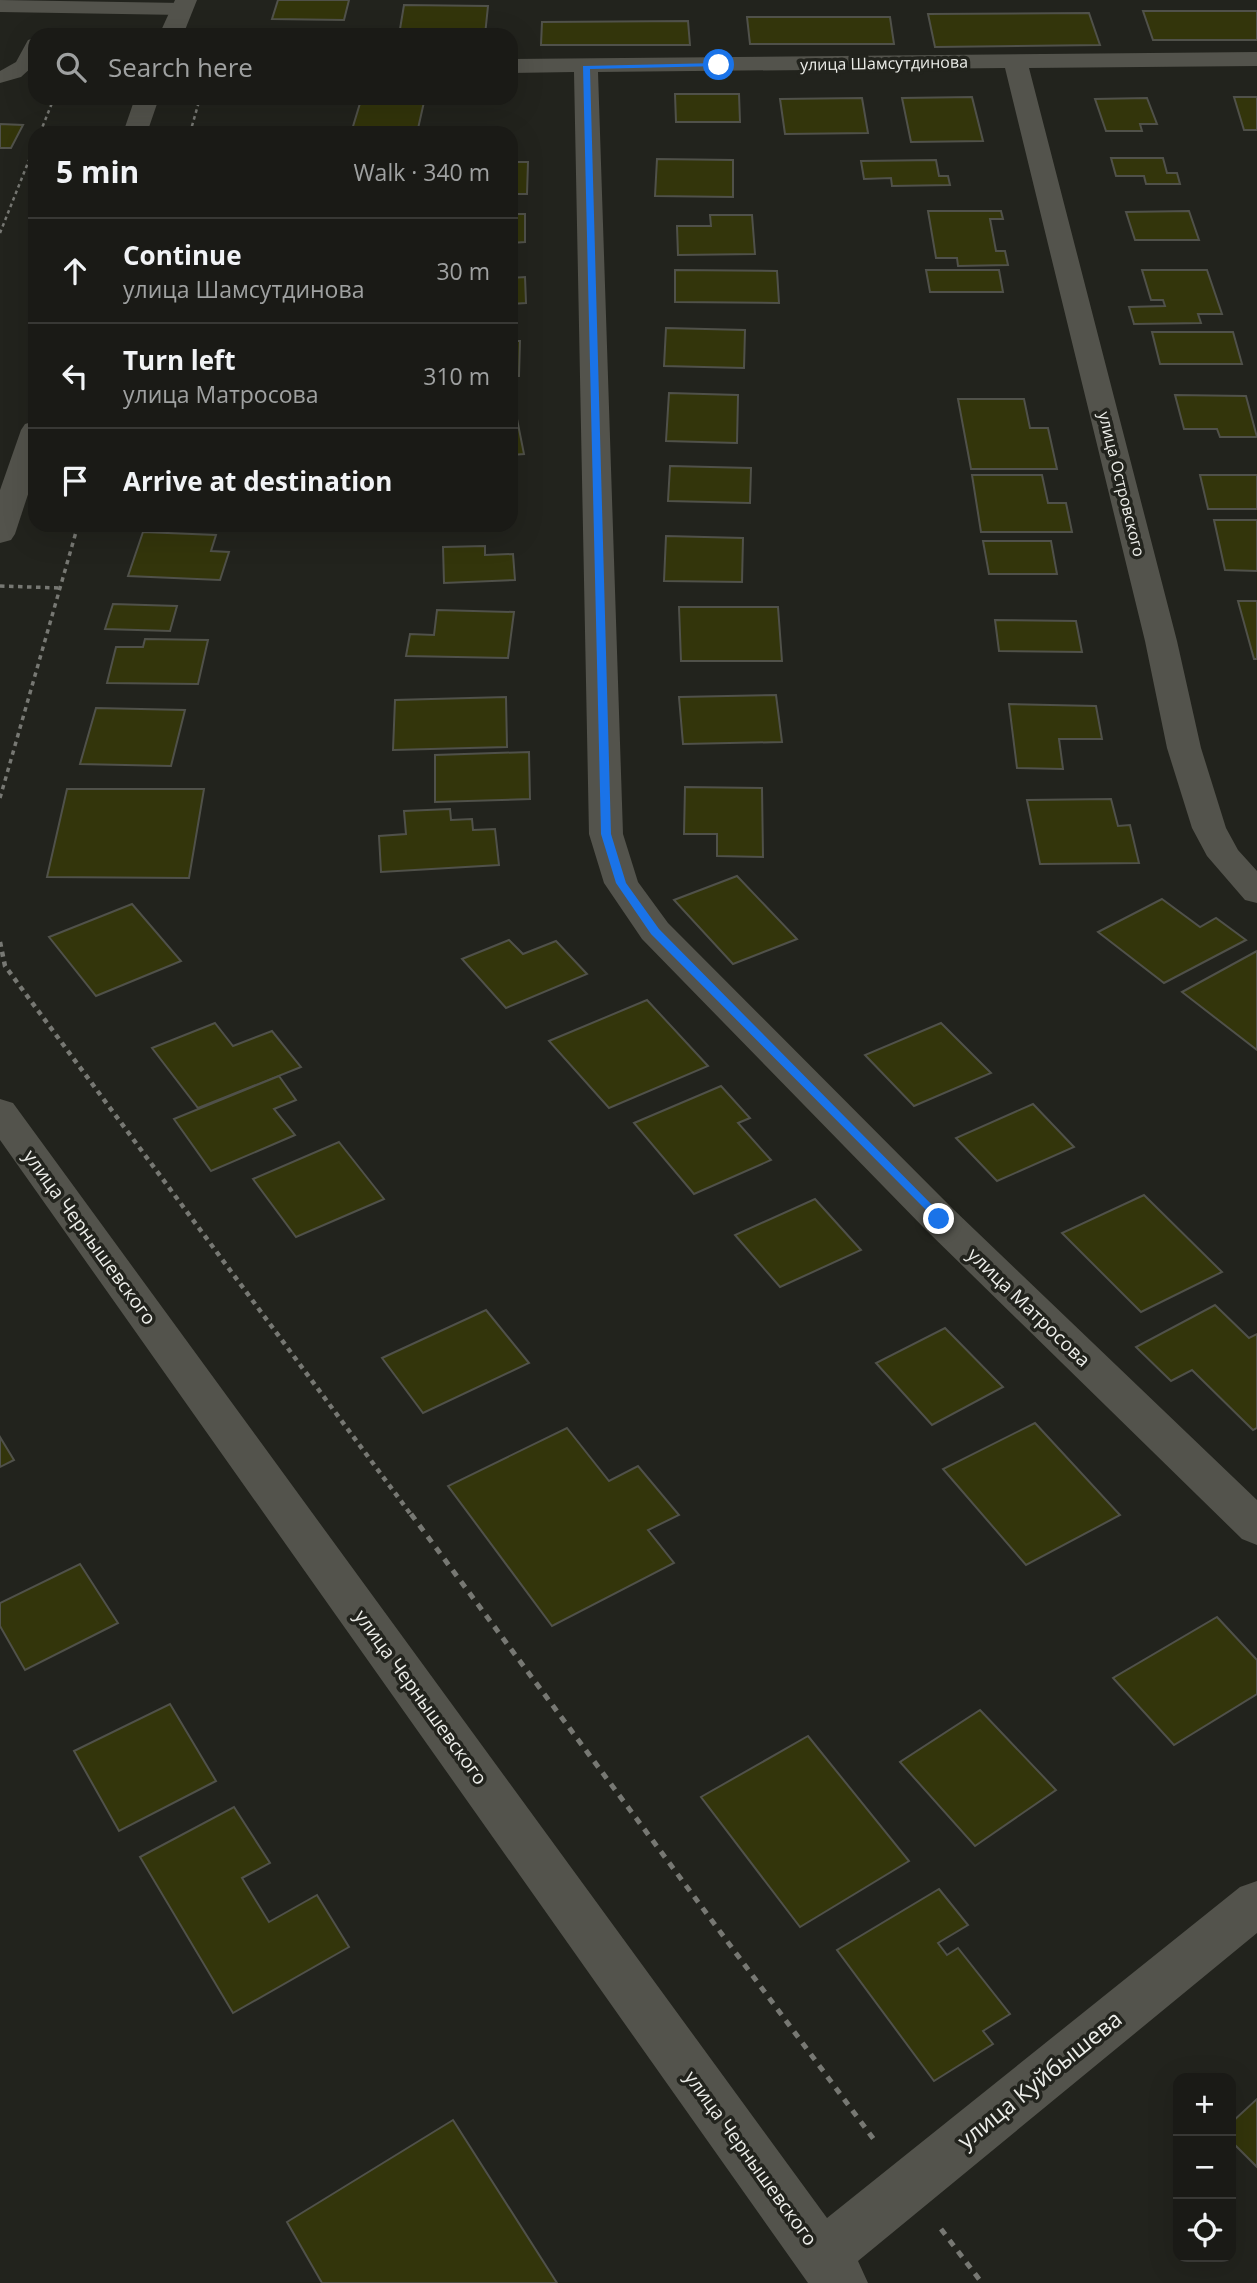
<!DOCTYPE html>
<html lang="en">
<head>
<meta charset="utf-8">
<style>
	body { margin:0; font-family:"Open Sans",sans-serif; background:#272723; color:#f1f3f6 }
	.controls { position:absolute; right:21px; bottom:21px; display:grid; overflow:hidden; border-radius:14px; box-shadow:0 7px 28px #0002 }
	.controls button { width:63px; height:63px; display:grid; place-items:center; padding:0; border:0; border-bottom:2px solid #383835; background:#1a1a16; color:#f1f3f6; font:35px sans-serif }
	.stop { position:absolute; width:21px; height:21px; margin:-16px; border:5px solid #1a73e8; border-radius:50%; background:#fff }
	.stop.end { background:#1a73e8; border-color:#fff; box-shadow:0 2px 7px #0008 }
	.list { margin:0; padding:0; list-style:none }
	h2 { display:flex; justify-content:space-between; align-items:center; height:91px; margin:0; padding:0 28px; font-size:30px }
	h2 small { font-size:23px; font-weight:400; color:#9fa1a1 }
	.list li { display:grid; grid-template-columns:46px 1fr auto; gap:21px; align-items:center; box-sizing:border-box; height:105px; padding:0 28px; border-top:2px solid #383835 }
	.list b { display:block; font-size:26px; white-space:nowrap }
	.list p { margin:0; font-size:23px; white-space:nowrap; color:#9fa1a1 }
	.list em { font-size:23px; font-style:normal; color:#9fa1a1 }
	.icon { flex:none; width:38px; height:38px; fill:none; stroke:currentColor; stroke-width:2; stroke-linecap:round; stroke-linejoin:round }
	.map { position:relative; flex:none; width:1257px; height:2283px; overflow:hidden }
	.search { position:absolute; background:#1a1a16; box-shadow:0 7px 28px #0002; left:28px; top:28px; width:490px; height:77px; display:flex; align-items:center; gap:18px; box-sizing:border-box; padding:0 24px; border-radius:21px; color:#9fa1a1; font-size:26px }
	.panel { position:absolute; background:#1a1a16; box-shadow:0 7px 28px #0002; left:28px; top:126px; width:490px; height:406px; border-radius:21px }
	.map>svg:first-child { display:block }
	.building { fill:#33350b; stroke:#50514a; stroke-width:2 }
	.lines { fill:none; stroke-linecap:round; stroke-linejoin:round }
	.path-far3 { stroke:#777873; stroke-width:2.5; stroke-dasharray:3.5 3.5; stroke-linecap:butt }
	.path-far2 { stroke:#777873; stroke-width:3.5; stroke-dasharray:4.5 4.5; stroke-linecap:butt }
	.path-far1 { stroke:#777873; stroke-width:4.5; stroke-dasharray:5 5; stroke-linecap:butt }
	.path { stroke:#777873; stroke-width:5; stroke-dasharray:7 7; stroke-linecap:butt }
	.lane { fill:#53534c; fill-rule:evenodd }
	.street { fill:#53534c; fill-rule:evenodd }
	.route { fill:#1a73e8 }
	.labels { text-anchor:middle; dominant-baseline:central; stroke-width:7; stroke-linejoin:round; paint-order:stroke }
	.far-street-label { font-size:16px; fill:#ecede9; stroke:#22231d }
	.street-label { font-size:19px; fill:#ecede9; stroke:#22231d }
	.near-street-label { font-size:23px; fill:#ecede9; stroke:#22231d }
</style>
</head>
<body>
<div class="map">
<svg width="1257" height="2283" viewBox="0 0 1257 2283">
	<rect width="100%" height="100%" fill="#22231d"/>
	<g class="building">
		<polygon points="278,0 349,0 344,20 272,19"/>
		<polygon points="404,5 488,6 485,35 399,35"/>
		<polygon points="1143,11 1257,11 1257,40 1153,40"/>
		<polygon points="1089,13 1100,45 935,47 928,14"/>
		<polygon points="747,17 890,17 894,44 750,44"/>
		<polygon points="688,21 690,45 541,45 542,22"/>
		<polygon points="675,94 739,94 740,122 676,122"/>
		<polygon points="972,97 983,141 911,142 902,98"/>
		<polygon points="1234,97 1257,97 1257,130 1244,130"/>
		<polygon points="862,98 868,133 785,134 780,99"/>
		<polygon points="1147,98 1157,124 1140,124 1142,131 1106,131 1095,99"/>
		<polygon points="361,100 424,102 417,133 351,133"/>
		<polygon points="0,124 23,125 11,148 0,148"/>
		<polygon points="1111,158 1163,158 1167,173 1177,173 1180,184 1146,184 1144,176 1116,176"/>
		<polygon points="657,159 733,160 733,197 655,196"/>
		<polygon points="936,160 939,176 948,176 950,185 892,186 891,178 864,179 861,161"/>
		<polygon points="511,162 528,162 527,194 511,194"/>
		<polygon points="928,211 1001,211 1003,219 990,219 996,251 1005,251 1008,265 958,266 957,258 936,258"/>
		<polygon points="1189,211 1199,240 1135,240 1126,212"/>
		<polygon points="511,214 525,214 525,242 511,243"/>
		<polygon points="710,215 752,215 755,254 678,255 677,226 711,226"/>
		<polygon points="675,270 777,271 779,303 675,302"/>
		<polygon points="926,270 999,270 1003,292 930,292"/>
		<polygon points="1142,270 1207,270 1222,314 1198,314 1201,323 1134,324 1129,307 1165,306 1163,300 1151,300"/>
		<polygon points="525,277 526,303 511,304 511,278"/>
		<polygon points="666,328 745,330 744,368 664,366"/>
		<polygon points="1152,332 1233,332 1242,364 1160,364"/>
		<polygon points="511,341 520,341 519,376 511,376"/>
		<polygon points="669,393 738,395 737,443 666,441"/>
		<polygon points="1175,395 1246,396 1257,437 1220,437 1217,429 1184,429"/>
		<polygon points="958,399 1024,399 1030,428 1048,428 1057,469 971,469"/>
		<polygon points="511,419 517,419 524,454 511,455"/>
		<polygon points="670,466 751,468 750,503 668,501"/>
		<polygon points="972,475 1042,475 1048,503 1066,503 1072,532 981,532"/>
		<polygon points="1200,475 1257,475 1257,509 1208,509"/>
		<polygon points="1214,520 1257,520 1257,571 1225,570"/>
		<polygon points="143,532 216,535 211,551 229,552 220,580 128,576"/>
		<polygon points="666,536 743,538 742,582 664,581"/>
		<polygon points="983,541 1051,541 1057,574 989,574"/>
		<polygon points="485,546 485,555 513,554 515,580 444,583 443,547"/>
		<polygon points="1238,601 1257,601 1257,659 1254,659"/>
		<polygon points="113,604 177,606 170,631 105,629"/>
		<polygon points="679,607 778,607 782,661 681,661"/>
		<polygon points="437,610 514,612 508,658 406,656 410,634 434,635"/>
		<polygon points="995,620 1076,621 1082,652 999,651"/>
		<polygon points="145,639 208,640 198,684 107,683 116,647 143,647"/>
		<polygon points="776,695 782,742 683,744 679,697"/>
		<polygon points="506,697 507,747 393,750 395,700"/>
		<polygon points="1009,704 1096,706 1102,739 1059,739 1063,769 1017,768"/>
		<polygon points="96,708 185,710 171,766 80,764"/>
		<polygon points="529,752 530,799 435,802 435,755"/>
		<polygon points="685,787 762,788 763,857 717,856 717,834 684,834"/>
		<polygon points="67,789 204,789 189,878 47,877"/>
		<polygon points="1111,799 1118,826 1130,825 1139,863 1040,864 1027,800"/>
		<polygon points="450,809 451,820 472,819 473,830 495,829 499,865 381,872 379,836 406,834 404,811"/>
		<polygon points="737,876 797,939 733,964 674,900"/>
		<polygon points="1162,899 1200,927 1216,918 1246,940 1164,983 1098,932"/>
		<polygon points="132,904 181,961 96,996 49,937"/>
		<polygon points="509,940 523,954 556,941 587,974 506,1008 462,959"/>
		<polygon points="1257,951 1257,1050 1182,992"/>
		<polygon points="647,1000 708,1066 609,1108 549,1041"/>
		<polygon points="215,1023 233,1046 272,1031 301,1067 198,1108 152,1048"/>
		<polygon points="941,1023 991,1073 914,1106 865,1055"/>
		<polygon points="279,1076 296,1100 274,1109 295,1135 211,1171 174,1119"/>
		<polygon points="721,1086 750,1118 738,1123 771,1160 694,1194 634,1123"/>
		<polygon points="1033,1104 1074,1147 997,1181 956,1138"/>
		<polygon points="339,1142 384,1199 296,1237 253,1179"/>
		<polygon points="1144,1195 1222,1272 1141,1312 1062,1233"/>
		<polygon points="815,1199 861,1250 780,1287 735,1235"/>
		<polygon points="1215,1305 1249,1338 1257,1334 1257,1428 1253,1430 1192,1370 1171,1381 1136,1347"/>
		<polygon points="486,1310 529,1363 423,1413 382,1358"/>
		<polygon points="945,1328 1003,1387 932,1425 876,1363"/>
		<polygon points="1035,1423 1120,1515 1026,1565 943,1469"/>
		<polygon points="567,1428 609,1481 638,1466 679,1515 648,1530 674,1563 552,1626 448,1486"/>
		<polygon points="0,1437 14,1460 0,1467"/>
		<polygon points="80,1564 118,1623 25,1670 0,1626 0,1603"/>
		<polygon points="1217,1617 1257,1660 1257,1694 1174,1745 1113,1678"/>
		<polygon points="170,1704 216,1781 119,1831 74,1751"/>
		<polygon points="980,1710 1056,1790 975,1846 900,1762"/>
		<polygon points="808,1736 909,1861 800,1927 701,1797"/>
		<polygon points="234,1807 270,1863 242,1878 269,1922 317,1895 349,1947 233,2013 140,1857"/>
		<polygon points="939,1889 968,1925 938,1943 947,1955 958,1948 1010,2014 983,2031 993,2044 934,2081 837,1950"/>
		<polygon points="1257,2099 1257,2167 1231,2141 1231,2123"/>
		<polygon points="453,2120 557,2283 322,2283 287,2222"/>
	</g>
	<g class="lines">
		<g class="path-far3">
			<polyline points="40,133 54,98"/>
			<polyline points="190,133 200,98"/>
			<polyline points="0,233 35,145"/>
		</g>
		<g class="path-far2">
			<polyline points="0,586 60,588"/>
			<polyline points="0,798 78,525"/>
		</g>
		<polyline class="path-far1" points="0,942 5,966 412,1516"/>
		<g class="path">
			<polyline points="411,1514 875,2141"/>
			<polyline points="941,2229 982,2283"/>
		</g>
		<g class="lane">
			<polygon points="0,0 182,3 189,5 192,9 189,13 182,15 0,12"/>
			<polygon points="35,38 33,66 21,77 0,83 0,71 16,62 28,40"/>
		</g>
		<g class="street">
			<polygon points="175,0 197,0 183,35 159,35"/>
			<polygon points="1257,52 1257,66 1029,68 1177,641 1201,748 1226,828 1238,850 1257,871 1257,903 1245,900 1207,856 1192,828 1167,748 1145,641 1005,68 598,72 623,834 638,882 668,923 953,1209 1257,1500 1257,1545 1242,1539 925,1229 642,939 604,883 589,834 574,72 511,73 511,59"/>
			<polygon points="135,98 159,98 147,133 123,133"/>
			<polygon points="35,421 35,473 15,534 11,540 0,543 0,490 21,430 25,424"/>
			<polygon points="0,1099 13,1103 827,2218 1240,1887 1257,1881 1257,1933 858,2261 868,2283 808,2283 0,1140"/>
		</g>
	</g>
	<polygon class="route" points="719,63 721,66 590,69 611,834 626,883 659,929 943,1216 943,1222 939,1223 651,934 616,883 601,834 583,66"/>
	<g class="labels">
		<g class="far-street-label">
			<text transform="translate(884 63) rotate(-1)">улица Шамсутдинова</text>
			<text transform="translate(1122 484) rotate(76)">улица Островского</text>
		</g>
		<g class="street-label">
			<text transform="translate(90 1237) rotate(54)">улица Чернышевского</text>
			<text transform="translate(1029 1307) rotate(44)">улица Матросова</text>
			<text transform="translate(421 1697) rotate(54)">улица Чернышевского</text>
			<text transform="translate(751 2158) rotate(54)">улица Чернышевского</text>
		</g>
		<g class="near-street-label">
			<text transform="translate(1039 2079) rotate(-39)">улица Куйбышева</text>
		</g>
	</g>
</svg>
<div class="controls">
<button>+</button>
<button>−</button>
<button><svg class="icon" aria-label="locate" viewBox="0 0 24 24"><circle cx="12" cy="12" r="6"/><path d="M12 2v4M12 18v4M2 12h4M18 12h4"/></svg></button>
</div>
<div class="stop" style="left:719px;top:65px"></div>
<div class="stop end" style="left:939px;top:1219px"></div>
<div class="search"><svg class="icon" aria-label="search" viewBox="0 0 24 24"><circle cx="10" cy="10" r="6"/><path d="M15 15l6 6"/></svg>Search here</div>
<section class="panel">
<h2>5 min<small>Walk · 340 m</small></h2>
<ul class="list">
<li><svg class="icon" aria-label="ahead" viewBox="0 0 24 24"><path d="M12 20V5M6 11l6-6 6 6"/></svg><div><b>Continue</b><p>улица Шамсутдинова</p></div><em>30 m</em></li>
<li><svg class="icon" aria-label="left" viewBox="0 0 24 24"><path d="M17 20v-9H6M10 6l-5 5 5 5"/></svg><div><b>Turn left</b><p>улица Матросова</p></div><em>310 m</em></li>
<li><svg class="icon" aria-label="arrive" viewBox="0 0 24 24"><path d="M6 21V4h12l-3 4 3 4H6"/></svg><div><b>Arrive at destination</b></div></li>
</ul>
</section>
</div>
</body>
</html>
